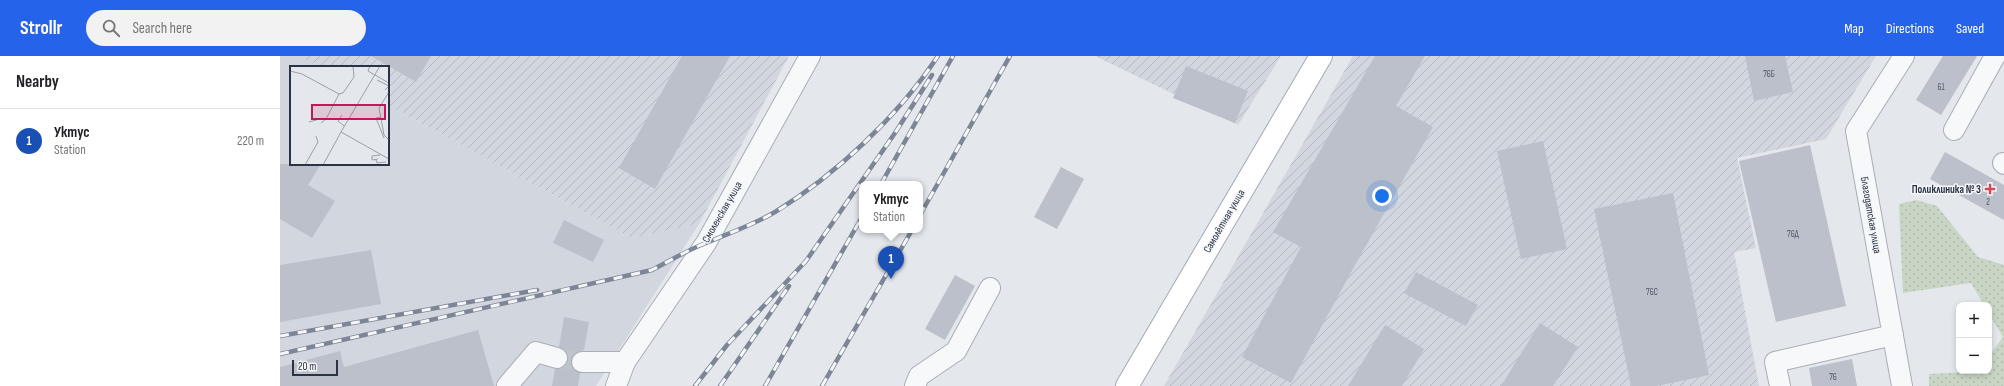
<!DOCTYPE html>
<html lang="en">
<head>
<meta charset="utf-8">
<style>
	body { margin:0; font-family:"Sofia Sans Condensed",sans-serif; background:#f2f2f2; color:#202124 }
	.controls { position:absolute; right:12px; bottom:12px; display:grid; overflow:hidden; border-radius:8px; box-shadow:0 2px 6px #0003 }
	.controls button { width:36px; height:36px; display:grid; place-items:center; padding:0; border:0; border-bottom:1px solid #e0e0e0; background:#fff; color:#202124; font:20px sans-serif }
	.scale { position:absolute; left:12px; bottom:10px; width:46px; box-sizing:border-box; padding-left:4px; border:2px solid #2b3445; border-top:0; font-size:11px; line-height:14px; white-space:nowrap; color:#2b3445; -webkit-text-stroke:3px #f4f6f9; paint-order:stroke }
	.you { position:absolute; left:1102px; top:140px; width:14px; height:14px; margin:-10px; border:3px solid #fff; border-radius:50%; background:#1a73e8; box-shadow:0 0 0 6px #1a73e833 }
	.badge { display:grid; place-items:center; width:26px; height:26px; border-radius:50%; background:#2563eb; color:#fff; font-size:13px; font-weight:700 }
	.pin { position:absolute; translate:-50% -33px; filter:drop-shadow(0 1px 2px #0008) }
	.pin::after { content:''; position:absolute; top:21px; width:14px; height:12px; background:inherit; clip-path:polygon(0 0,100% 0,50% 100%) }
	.popup { position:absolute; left:579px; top:125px; width:64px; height:52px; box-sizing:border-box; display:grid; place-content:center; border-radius:8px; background:#fff; filter:drop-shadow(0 1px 3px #0005); font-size:13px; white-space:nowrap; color:#757577 }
	.popup b { font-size:15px; color:#202124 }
	.popup::after { content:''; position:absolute; left:50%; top:100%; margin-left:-8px; border:8px solid transparent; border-top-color:#fff }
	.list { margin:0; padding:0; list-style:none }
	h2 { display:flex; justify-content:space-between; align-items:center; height:52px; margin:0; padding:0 16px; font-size:17px }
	h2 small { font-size:13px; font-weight:400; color:#757577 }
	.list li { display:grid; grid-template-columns:26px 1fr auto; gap:12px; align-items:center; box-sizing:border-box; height:64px; padding:0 16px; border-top:1px solid #e0e0e0 }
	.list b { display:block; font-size:15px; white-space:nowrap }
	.list p { margin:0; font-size:13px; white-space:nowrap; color:#757577 }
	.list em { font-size:13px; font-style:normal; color:#757577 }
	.icon { flex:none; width:22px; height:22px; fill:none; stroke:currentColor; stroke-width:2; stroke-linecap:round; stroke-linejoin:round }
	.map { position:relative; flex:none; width:1724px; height:330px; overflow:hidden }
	header { display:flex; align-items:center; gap:24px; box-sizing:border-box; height:56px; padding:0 20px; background:#2563eb; color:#fff }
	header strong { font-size:19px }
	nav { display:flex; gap:22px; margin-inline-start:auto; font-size:14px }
	.search { width:280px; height:36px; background:#f2f2f2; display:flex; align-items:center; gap:10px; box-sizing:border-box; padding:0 14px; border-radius:22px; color:#757577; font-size:15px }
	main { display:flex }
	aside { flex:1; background:#fff }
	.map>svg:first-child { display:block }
	.built { fill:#d2d6de }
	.industrial { fill:url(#industrial-furrows) }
	.park { fill:url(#park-dots) }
	.building { fill:#bbc0ca }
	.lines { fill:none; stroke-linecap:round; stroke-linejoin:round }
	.minor-tunnel { stroke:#bfc3cb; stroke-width:20; stroke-dasharray:20 10; stroke-linecap:butt }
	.minor-casing { stroke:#a9aeb7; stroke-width:22 }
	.major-casing { stroke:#a3abb8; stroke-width:24 }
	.minor { stroke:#f7f8fa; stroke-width:20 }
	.major { stroke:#fff; stroke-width:22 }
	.rail-casing { stroke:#7d8696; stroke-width:4.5 }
	.rail { stroke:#f4f6f9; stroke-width:3; stroke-dasharray:9; stroke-linecap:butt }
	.poi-dot { fill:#d1495b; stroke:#f4f6f9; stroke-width:1.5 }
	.labels { text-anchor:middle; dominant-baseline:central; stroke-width:3; stroke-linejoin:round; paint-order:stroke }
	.number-label { font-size:9px; fill:#4f5766 }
	.poi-label { font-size:11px; font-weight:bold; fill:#2b3445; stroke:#f4f6f9; text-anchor:end }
	.street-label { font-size:11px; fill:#2b3445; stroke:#f4f6f9 }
	.inset-road { fill:none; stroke:#9a9fa9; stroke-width:1 }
	.view { fill:#c2185b; fill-opacity:0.15; stroke:#c2185b; stroke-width:2 }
	.inset-edge { fill:none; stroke:#2b3445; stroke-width:2 }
</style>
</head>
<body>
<header>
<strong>Strollr</strong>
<div class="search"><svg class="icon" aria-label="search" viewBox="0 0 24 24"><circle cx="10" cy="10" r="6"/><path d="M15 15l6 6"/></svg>Search here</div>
<nav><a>Map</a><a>Directions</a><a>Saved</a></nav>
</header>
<main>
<aside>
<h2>Nearby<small></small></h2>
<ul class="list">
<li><span class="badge" style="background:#1a4fb4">1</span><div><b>Уктус</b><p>Station</p></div><em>220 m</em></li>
</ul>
</aside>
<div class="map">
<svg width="1724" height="330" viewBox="0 0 1724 330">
	<defs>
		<pattern id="industrial-furrows" width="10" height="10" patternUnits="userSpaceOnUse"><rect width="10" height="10" fill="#d2d6de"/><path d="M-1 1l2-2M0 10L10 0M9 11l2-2" fill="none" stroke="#b4b8c0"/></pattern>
		<pattern id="park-dots" width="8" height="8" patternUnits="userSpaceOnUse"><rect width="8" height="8" fill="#c9d6c5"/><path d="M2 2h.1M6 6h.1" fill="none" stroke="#adb8ab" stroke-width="1.8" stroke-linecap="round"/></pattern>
	</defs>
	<rect width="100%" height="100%" fill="#e4e7ec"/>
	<polygon class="built" points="0,0 19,0 39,11 11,11 11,108 108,108 108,49 352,182 419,168 316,330 0,330"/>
	<g class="industrial">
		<polygon points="19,0 509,0 419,168 352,182 108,49 108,11 39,11"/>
		<polygon points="815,0 1001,0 958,69"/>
		<polygon points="1073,0 1596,0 1546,83 1457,102 1476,192 1454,196 1479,330 884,330"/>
	</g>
	<polygon class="park" points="1636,144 1657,150 1698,201 1724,209 1724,330 1649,330 1649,318 1709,315 1709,300 1723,281 1709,258 1709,249 1704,249 1691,227 1623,237 1619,148"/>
	<g class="building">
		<polygon points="91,0 151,0 136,26"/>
		<polygon points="402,0 450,0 375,133 339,112"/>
		<polygon points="1095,0 1145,0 1116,50 1153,71 1070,218 1011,327 962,301 1021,191 993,176"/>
		<polygon points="1465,0 1505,0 1513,36 1474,45"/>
		<polygon points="1663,0 1697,0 1661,59 1636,44"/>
		<polygon points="906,10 968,35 955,67 893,42"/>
		<polygon points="1263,85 1287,193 1241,203 1217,95"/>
		<polygon points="1530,89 1566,250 1496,266 1459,105"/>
		<polygon points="1665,96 1724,129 1724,164 1650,123"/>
		<polygon points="0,108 41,108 28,129 55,145 32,182 0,163"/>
		<polygon points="781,111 804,123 777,173 754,161"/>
		<polygon points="1393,137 1429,319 1377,330 1351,330 1314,153"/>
		<polygon points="284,164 324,184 313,206 273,187"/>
		<polygon points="91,194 101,248 0,266 0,209"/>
		<polygon points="1136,216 1198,249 1186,270 1124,237"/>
		<polygon points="675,219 695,230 665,284 645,273"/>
		<polygon points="284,261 309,266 304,294 296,296 291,306 292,312 300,317 298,330 272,330 275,313 285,310 288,305 286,294 279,291"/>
		<polygon points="1260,267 1298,291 1273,330 1221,330"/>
		<polygon points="1105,269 1144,293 1122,330 1068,330"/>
		<polygon points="198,274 214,330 0,330 0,311 60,295 64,311"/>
		<polygon points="1572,303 1577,330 1532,330 1529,312"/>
	</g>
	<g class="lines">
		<polyline class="minor-tunnel" points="277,302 302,306"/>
		<defs>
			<g id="minor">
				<polyline points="1674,74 1715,0"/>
				<polyline points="1723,107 1724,108"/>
				<polyline points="302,306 345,306"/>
				<polyline points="227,330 256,296 277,302"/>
				<polyline points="336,330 345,306 426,187 530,0"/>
				<polyline points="635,330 639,320 676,295 710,232"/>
				<polyline points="1500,330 1495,306 1613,279"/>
				<polyline points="1622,330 1576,75 1624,0"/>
			</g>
			<polyline id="major" points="847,330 1041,0"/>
		</defs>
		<use href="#minor" class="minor-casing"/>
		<use href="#major" class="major-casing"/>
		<use href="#minor" class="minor"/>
		<use href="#major" class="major"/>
		<defs>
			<g id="rail">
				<polyline points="601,128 673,0"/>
				<polyline points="640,159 730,0"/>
				<polyline points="0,280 257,234"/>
				<path d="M0 298 372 214C390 205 407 194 426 187 449 177 473 169 495 156 556 119 619 59 658 0"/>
				<polyline points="415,330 447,289 526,205 615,77 652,19"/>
				<polyline points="440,330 509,230"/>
				<polyline points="485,330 582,161"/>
				<polyline points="542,330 632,174"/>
			</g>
		</defs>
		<use href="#rail" class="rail-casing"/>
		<use href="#rail" class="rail"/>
	</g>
	<path class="poi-dot" d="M1708 127h4v4h4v4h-4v4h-4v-4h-4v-4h4z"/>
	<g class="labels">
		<g class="number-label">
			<text x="1489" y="18">76Б</text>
			<text x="1661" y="31">61</text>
			<text x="1708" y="146">2</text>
			<text x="1513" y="178">76Д</text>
			<text x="1372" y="236">76С</text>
			<text x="1553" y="321">76</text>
		</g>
		<g class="poi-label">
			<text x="1701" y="133">Поликлиника № 3</text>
		</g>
		<g class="street-label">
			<text transform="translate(442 156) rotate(-60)">Смоленская улица</text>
			<text transform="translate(1591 159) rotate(80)">Благодатская улица</text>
			<text transform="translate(944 165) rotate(-60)">Самолётная улица</text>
		</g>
	</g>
	<g transform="translate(10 10)">
		<rect width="99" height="99" fill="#e4e7ec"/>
		<path class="inset-road" d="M80 0 78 5 99 17M90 0 51 66 99 93M0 5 12 8 49 28M87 14 99 20 95 24M99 26 89 42 94 69 99 74M49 28 53 27 64 11 63 0M52 49 48 55 54 60M91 51 86 52 94 72M19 56 33 52M31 57 36 53 49 28M88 93 82 94V90L90 89M86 94 87 97 96 96M15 99 28 76 26 70M33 99 51 66"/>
		<path class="view" d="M22 39H95V53H22Z"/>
		<rect width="99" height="99" class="inset-edge"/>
	</g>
</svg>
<div class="controls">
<button>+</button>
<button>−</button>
</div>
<div class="scale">20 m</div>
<div class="you"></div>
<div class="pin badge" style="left:611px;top:223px;background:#1a4fb4">1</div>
<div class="popup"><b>Уктус</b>Station</div>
</div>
</main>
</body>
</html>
